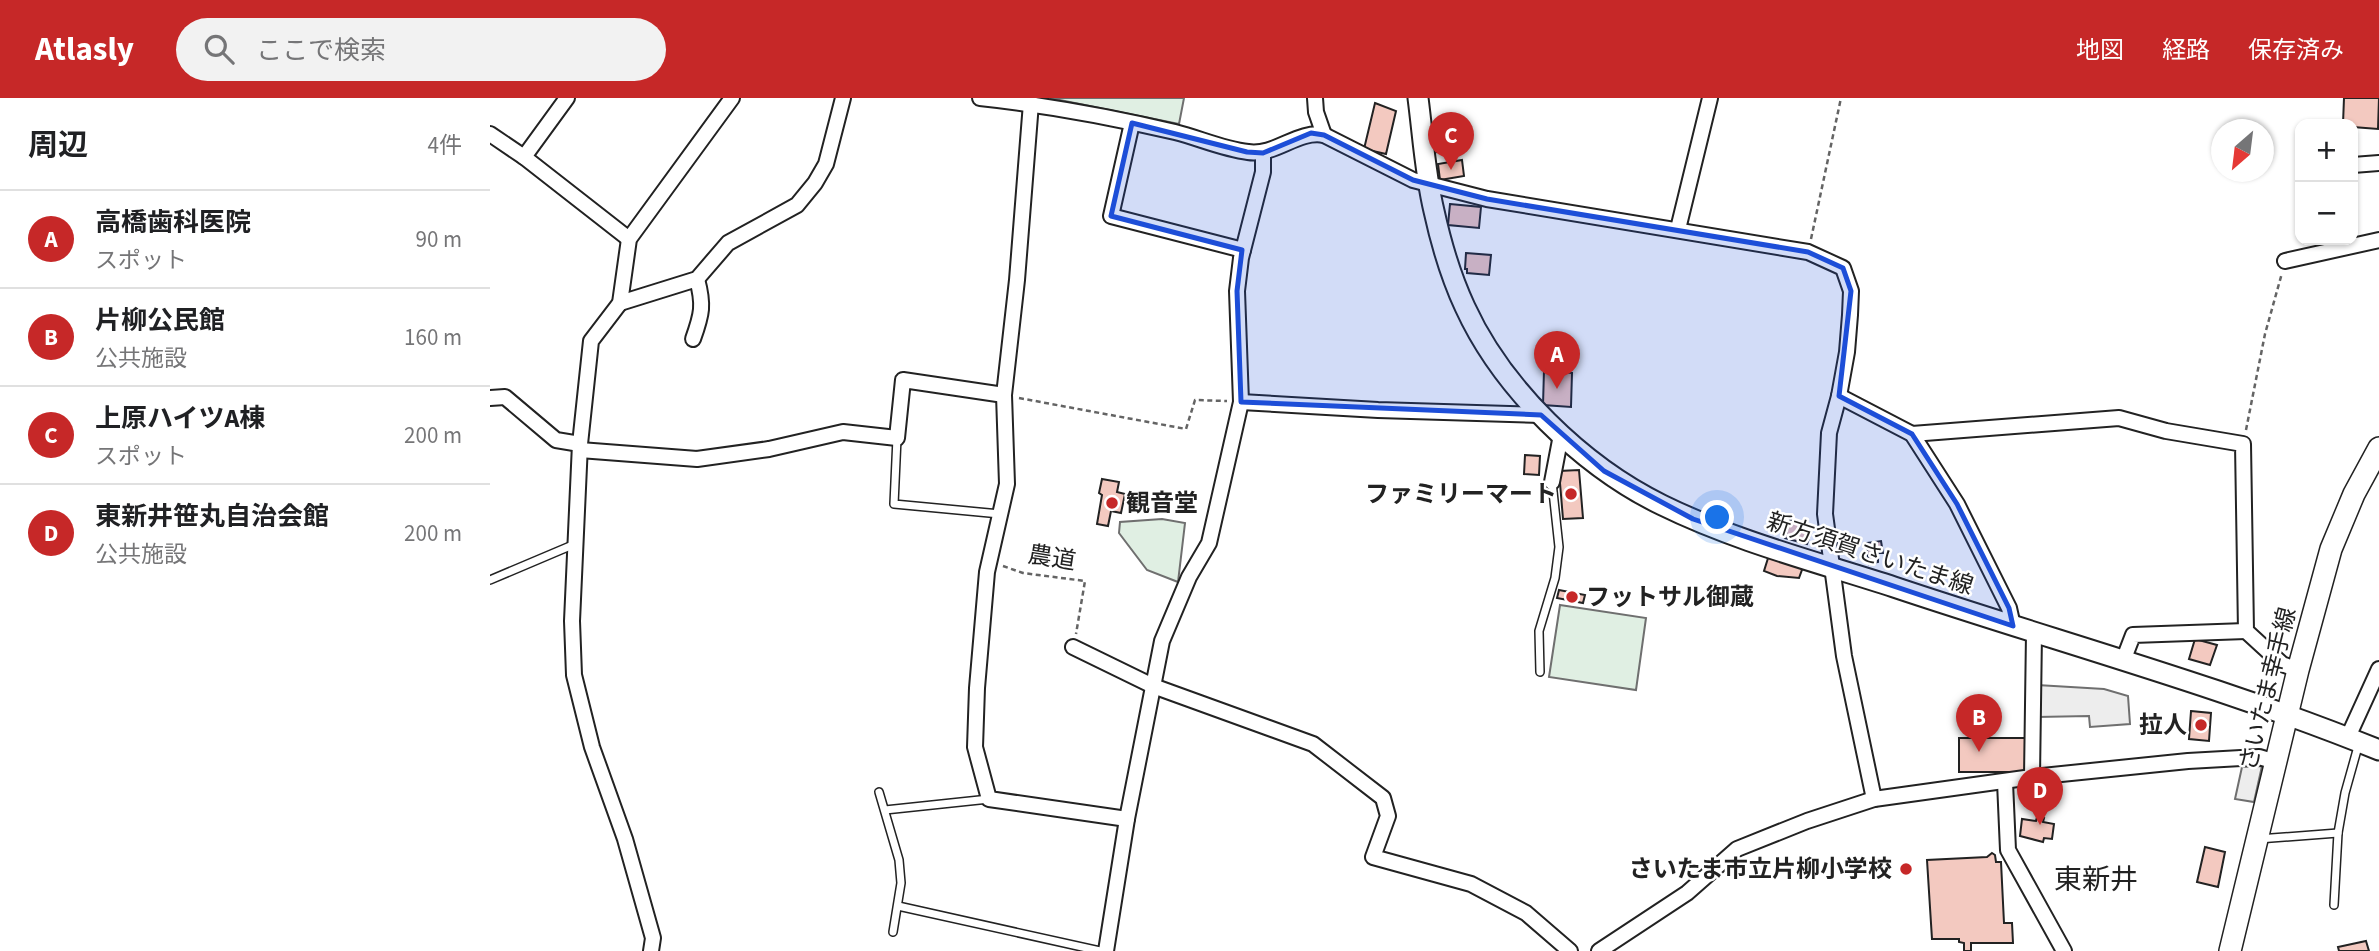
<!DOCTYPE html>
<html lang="ja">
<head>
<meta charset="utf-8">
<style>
	body { margin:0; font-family:"Source Sans 3","Noto Sans JP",sans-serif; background:#f2f2f2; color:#202124 }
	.controls { position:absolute; right:21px; top:21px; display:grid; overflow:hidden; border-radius:14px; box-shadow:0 2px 5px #0004 }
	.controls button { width:63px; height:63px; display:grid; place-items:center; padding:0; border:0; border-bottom:2px solid #e0e0e0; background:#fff; color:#202124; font:35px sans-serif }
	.compass { position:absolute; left:1721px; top:21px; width:63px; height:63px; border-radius:50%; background:#fff; box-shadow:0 2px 5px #0004; rotate:208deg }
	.you { position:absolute; left:1228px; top:420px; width:24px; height:24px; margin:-18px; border:5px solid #fff; border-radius:50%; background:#1a73e8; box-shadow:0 0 0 10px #1a73e833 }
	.badge { display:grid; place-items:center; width:46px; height:46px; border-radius:50%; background:#c62828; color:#fff; font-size:23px; font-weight:700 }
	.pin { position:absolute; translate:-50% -58px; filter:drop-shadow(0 2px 4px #0008) }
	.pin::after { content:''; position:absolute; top:37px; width:24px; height:21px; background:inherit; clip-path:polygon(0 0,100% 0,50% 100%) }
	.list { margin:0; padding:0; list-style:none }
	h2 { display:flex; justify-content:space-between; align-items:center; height:91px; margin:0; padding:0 28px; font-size:30px }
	h2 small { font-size:23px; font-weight:400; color:#757577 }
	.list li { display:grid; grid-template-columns:46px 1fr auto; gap:21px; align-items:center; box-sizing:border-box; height:98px; padding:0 28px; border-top:2px solid #e0e0e0 }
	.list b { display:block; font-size:26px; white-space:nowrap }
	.list p { margin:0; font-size:23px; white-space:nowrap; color:#757577 }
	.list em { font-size:23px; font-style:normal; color:#757577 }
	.icon { flex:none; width:38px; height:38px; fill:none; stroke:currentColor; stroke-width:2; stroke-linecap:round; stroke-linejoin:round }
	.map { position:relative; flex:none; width:1889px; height:853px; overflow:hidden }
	header { display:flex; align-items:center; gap:42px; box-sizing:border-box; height:98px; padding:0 35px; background:#c62828; color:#fff }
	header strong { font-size:33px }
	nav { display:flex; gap:38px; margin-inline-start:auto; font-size:24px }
	.search { width:490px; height:63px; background:#f2f2f2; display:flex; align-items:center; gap:18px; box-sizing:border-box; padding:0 24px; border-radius:38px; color:#757577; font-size:26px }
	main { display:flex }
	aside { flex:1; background:#fff }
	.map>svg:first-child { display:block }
	.green { fill:#e0efe3; stroke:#6f6f6f; stroke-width:2 }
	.parking { fill:#ededed; stroke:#6f6f6f; stroke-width:2 }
	.building { fill:#f3c9c0; stroke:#222; stroke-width:2 }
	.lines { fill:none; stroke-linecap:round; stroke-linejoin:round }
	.lane-casing { stroke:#222; stroke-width:10 }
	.street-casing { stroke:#222; stroke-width:18 }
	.secondary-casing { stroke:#222; stroke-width:23 }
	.primary-casing { stroke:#222; stroke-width:24 }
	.path { stroke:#646464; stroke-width:2.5; stroke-dasharray:5 3.5; stroke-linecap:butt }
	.lane { stroke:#fff; stroke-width:7 }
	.street { stroke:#fff; stroke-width:14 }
	.secondary { stroke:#fff; stroke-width:19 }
	.primary { stroke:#fff; stroke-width:21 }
	.marked { fill:#1d4ed8; fill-opacity:0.2; stroke:#1d4ed8; stroke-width:5; stroke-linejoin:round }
	.poi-dot { fill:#c62828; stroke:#fff; stroke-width:2.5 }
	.labels { text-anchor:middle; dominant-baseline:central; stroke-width:5; stroke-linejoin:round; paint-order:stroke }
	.poi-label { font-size:24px; font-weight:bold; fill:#222; stroke:#fff; text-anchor:end }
	.street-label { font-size:24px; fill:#222; stroke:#fff }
	.quarter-label { font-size:28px; fill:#222; stroke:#fff }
</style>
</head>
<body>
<header>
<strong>Atlasly</strong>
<div class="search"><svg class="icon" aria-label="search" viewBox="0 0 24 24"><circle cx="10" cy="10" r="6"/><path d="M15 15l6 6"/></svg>ここで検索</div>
<nav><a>地図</a><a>経路</a><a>保存済み</a></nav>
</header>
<main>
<aside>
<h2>周辺<small>4件</small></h2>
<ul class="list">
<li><span class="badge">A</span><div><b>高橋歯科医院</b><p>スポット</p></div><em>90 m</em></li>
<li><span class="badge">B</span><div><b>片柳公民館</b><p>公共施設</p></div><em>160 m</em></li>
<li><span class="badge">C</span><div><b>上原ハイツA棟</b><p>スポット</p></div><em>200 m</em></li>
<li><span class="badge">D</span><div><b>東新井笹丸自治会館</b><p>公共施設</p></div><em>200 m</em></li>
</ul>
</aside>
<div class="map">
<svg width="1889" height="853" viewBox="0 0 1889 853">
	<rect width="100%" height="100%" fill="#fff"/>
	<g class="green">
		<polygon points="560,0 694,0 689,26"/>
		<polygon points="672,421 695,425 688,484 657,472 629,435 630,424"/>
		<polygon points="1070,507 1156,520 1146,592 1059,579"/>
	</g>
	<g class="parking">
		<polygon points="1547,587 1614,591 1638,598 1640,626 1600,629 1599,618 1547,619"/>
		<polygon points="1772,668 1764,704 1745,701 1752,669"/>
	</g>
	<g class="building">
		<polygon points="1854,0 1889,0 1888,31 1863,29 1863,26 1853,26"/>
		<polygon points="885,5 906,13 896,56 874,51"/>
		<polygon points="969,33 971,50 947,54 944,37"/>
		<polygon points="972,62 974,78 950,82 948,66"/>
		<polygon points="960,106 991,109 989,130 958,127"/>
		<polygon points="976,155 1001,157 999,177 977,175 977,171 975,171"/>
		<polygon points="1054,272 1082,275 1081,309 1053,307"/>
		<polygon points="1035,357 1050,358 1049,377 1034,376"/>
		<polygon points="1089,372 1093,420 1073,421 1069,373"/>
		<polygon points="612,381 629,384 627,394 635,396 631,415 621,413 618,428 607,426 612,397 609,395"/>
		<polygon points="1300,422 1323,428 1317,446 1295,440"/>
		<polygon points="1391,443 1393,455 1388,455 1388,464 1379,466 1376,445"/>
		<polygon points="1279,457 1313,469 1309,480 1287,478 1274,473"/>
		<polygon points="1069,492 1095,497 1093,505 1067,500"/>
		<polygon points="1705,541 1727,547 1720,567 1699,561"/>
		<polygon points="1701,613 1721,615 1719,643 1699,641"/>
		<rect x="1469" y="640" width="67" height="34"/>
		<polygon points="1547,719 1554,720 1553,724 1564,726 1562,741 1554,740 1553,744 1530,738 1532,721 1546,723"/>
		<polygon points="1715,749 1735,754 1728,789 1707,784"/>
		<polygon points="1502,755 1505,757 1506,764 1511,764 1514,825 1522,825 1523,845 1481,845 1481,853 1474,853 1474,845 1469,844 1469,841 1442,841 1437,762 1497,759"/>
		<polygon points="1876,843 1879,853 1849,853 1848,849"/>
	</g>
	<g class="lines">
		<defs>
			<g id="lane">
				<polyline points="407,340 404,406 510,416"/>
				<polyline points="0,482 85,446"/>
				<polyline points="1050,574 1049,533 1065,480 1069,449 1062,384"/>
				<polyline points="389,694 409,762 411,785 403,834"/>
				<polyline points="395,712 499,701"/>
				<polyline points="1768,741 1848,735"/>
				<polyline points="1844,807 1848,735 1855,695 1869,645"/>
				<polyline points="408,808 610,853"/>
			</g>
			<g id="street">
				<path d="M490 0C556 7 621 19 685 34 709 40 733 51 758 54 786 58 807 32 834 37L923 82 997 101 1318 154 1353 170 1361 193 1360 217 1357 254 1349 298 1339 335 1335 416 1354 558 1384 701"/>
				<polyline points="825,0 826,14 834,37"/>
				<polyline points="541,5 527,182 514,297 517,386 497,474 487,590 485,649 499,701 637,721"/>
				<polyline points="642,25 621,118 753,152"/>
				<polyline points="0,36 34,59 139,141"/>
				<polyline points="34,59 77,0"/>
				<polyline points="1863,67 1889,65"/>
				<polyline points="1188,131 1220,0"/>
				<polyline points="1795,163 1889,142"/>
				<polyline points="130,205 207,181 238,145 307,107 325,85 336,66 353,0"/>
				<path d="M203 241C212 216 214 207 207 181"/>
				<polyline points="1349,298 1422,336 1467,406 1519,510 1523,528"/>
				<polyline points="0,300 15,299 66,342 90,346"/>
				<polyline points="751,304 888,312 1051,317"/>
				<polyline points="1422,336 1629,320 1676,333 1753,346 1756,533 1792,566 1808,572"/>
				<polyline points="90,352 207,361 279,351 353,334 407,340 413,282 514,297"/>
				<polyline points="1062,384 1071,337"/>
				<polyline points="583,549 663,588 823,646 893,700 898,718 883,759 981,786 1036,815 1080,853"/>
				<polyline points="1633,563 1643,537 1756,533"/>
				<polyline points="1858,639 1889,571"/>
				<polyline points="1542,679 1544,535"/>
				<polyline points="1515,684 1518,752 1574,853"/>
				<polyline points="161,853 163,840 135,741 102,649 84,577 82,523 90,346 101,243 130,205 139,141 242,0"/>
				<polyline points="616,853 637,721 672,543 699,479 719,445 751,304 747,193 751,160 773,74 773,55"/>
				<polyline points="1109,853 1197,795 1247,751 1317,723 1384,701 1542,679 1698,663 1769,659 1786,664"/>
			</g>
			<path id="secondary" d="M928 0C933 38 935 76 944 113 951 145 961 179 975 209 1012 290 1092 368 1172 407 1245 443 1327 464 1404 489 1565 543 1731 588 1889 652"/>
			<polyline id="primary" points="1740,853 1808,572 1841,451 1864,396 1889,350"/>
		</defs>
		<use href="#lane" class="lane-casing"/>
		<use href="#street" class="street-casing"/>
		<use href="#secondary" class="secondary-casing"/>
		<use href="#primary" class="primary-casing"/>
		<g class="path">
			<polyline points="1321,141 1351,0"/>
			<polyline points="529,300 696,331 705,302 737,303"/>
			<polyline points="1756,332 1775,236 1792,175"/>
			<polyline points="513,468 533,475 595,483 586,536"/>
		</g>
		<use href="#lane" class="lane"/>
		<use href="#street" class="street"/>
		<use href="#secondary" class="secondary"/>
		<use href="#primary" class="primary"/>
	</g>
	<path class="marked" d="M642 25 757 54 773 55 821 35 834 37 923 82 997 101 1318 154 1353 170 1361 193 1349 298 1422 336 1467 406 1519 510 1523 528 1203 421 1114 373 1051 317 751 304 747 193 752 152 621 118Z"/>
	<g class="poi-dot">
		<circle cx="1081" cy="396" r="7"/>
		<circle cx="622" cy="405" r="7"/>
		<circle cx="1082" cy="499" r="7"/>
		<circle cx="1711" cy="627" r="7"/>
		<circle cx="1416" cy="771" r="7"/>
	</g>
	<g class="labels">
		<g class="poi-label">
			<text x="1067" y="396">ファミリーマート</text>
			<text x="636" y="405" text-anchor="start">観音堂</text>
			<text x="1096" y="499" text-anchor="start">フットサル御蔵</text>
			<text x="1697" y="627">拉人</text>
			<text x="1402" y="771">さいたま市立片柳小学校</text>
		</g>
		<g class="street-label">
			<text transform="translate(1380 456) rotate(18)">新方須賀さいたま線</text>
			<text transform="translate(562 460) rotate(9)">農道</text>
			<text transform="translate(1778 591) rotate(-76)">さいたま幸手線</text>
		</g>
		<g class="quarter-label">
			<text x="1606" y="782">東新井</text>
		</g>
	</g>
</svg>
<div class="controls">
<button>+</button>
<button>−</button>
</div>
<svg class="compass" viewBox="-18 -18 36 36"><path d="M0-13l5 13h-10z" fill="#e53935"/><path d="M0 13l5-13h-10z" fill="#757577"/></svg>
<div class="you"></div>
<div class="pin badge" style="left:1067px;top:291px">A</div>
<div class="pin badge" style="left:1489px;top:654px">B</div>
<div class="pin badge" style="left:961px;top:72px">C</div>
<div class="pin badge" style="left:1550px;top:727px">D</div>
</div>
</main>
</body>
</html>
